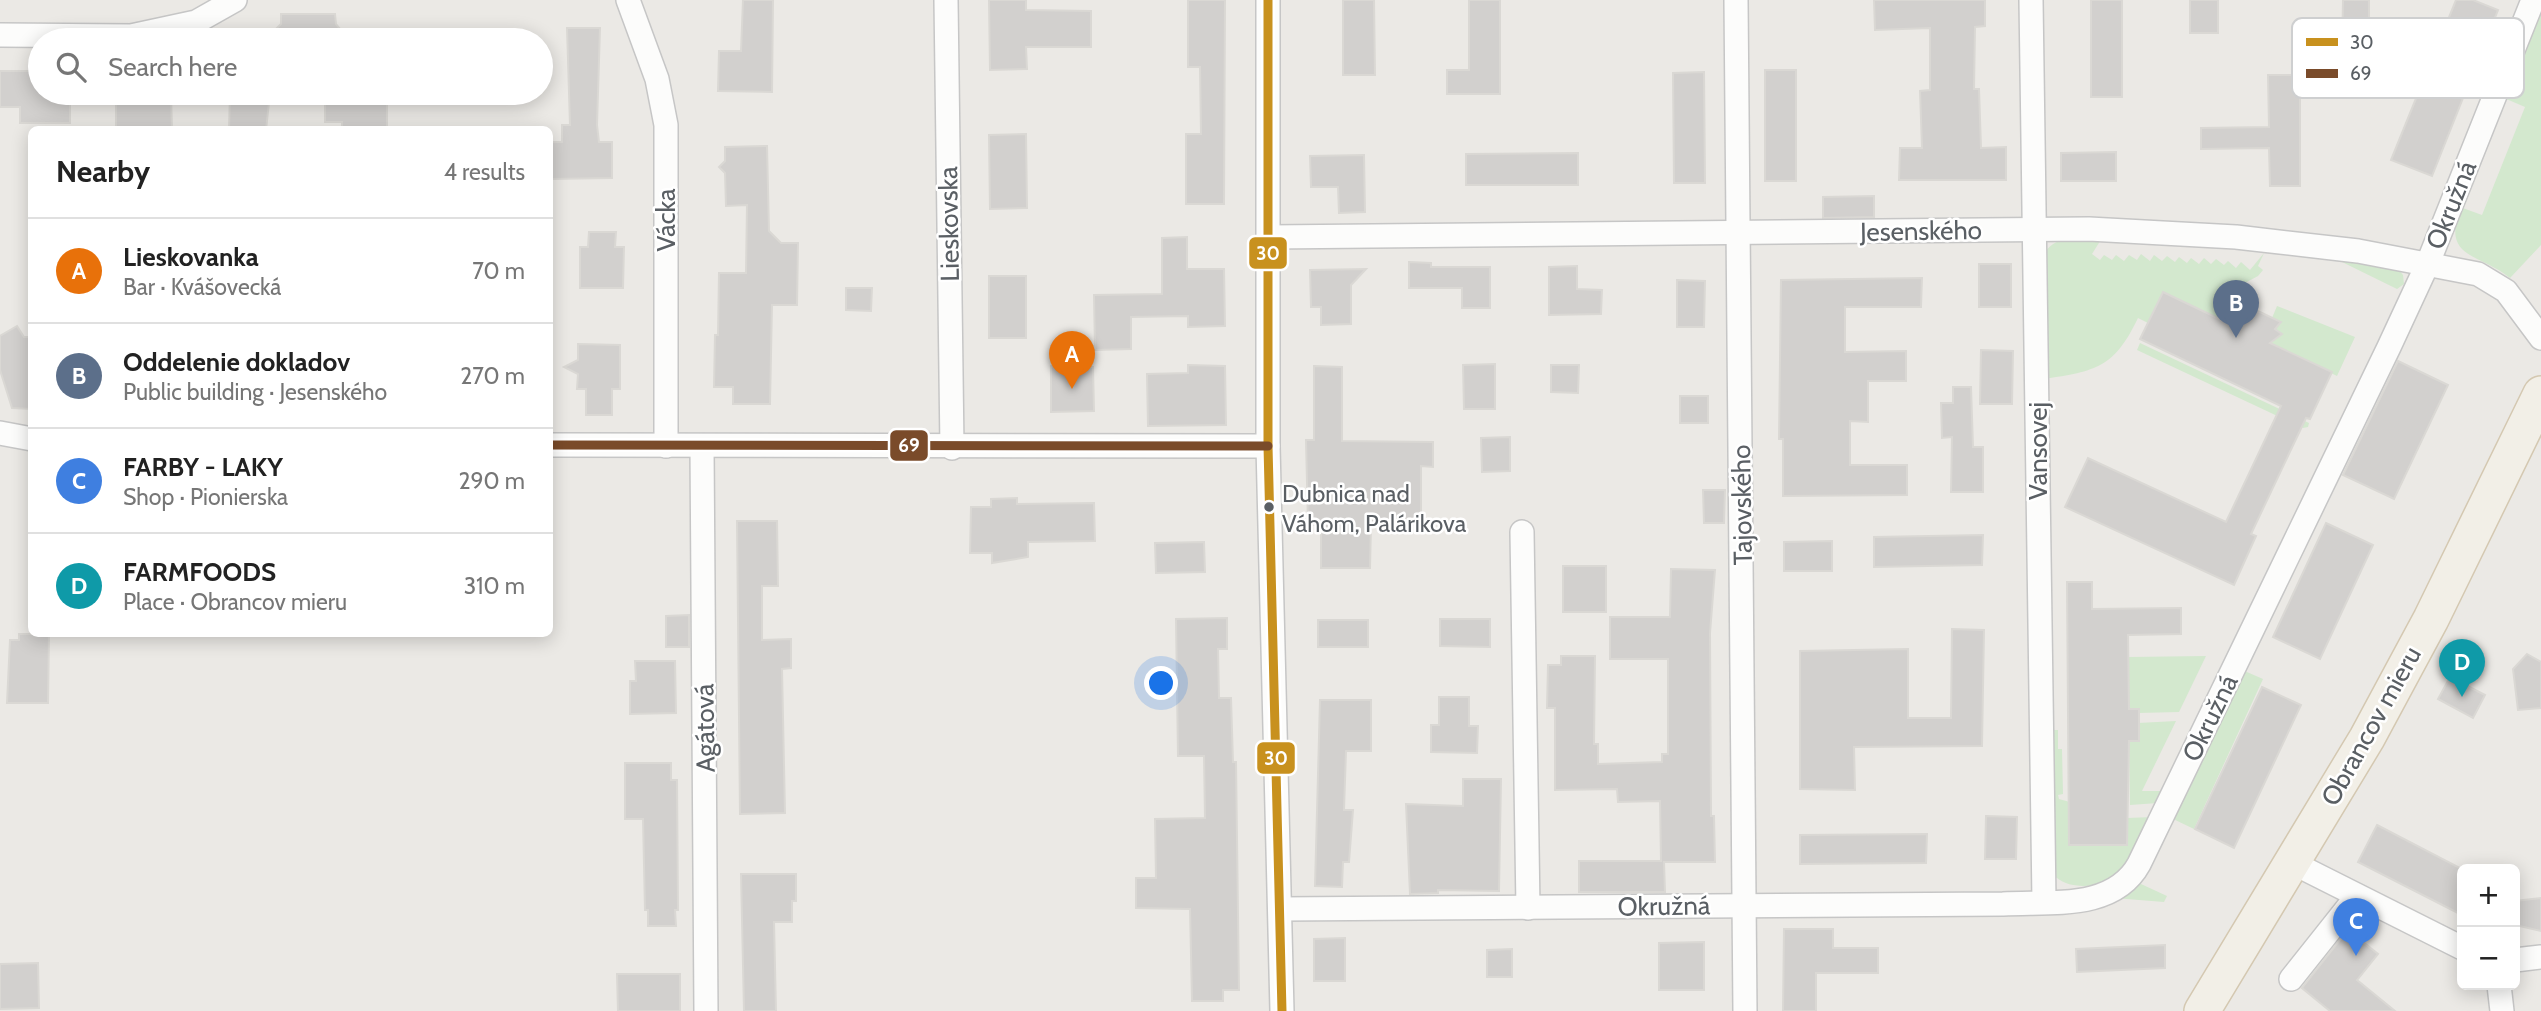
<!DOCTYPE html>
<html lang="en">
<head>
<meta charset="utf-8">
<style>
	body { margin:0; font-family:Cabin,sans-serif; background:#f6f6f6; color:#222 }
	.controls { position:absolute; right:21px; bottom:21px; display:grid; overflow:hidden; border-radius:10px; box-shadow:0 4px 18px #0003 }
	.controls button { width:63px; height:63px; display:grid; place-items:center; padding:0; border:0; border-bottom:2px solid #e0e0e0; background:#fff; color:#222; font:35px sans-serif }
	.you { position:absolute; left:1162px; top:684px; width:24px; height:24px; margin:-18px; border:5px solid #fff; border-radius:50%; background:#1a73e8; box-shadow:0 0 0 10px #1a73e833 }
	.badge { display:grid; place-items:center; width:46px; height:46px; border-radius:50%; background:#8d8f91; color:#fff; font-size:23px; font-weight:700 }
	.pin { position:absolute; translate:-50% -58px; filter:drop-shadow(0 2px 4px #0008) }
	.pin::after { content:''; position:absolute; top:37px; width:24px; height:21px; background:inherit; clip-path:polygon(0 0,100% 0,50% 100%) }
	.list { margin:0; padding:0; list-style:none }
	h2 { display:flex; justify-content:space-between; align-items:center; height:91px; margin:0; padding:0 28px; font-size:30px }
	h2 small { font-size:23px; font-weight:400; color:#767676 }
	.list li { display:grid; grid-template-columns:46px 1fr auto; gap:21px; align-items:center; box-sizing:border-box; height:105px; padding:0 28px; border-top:2px solid #e0e0e0 }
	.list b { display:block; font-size:26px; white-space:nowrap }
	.list p { margin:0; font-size:23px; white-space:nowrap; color:#767676 }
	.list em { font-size:23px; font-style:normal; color:#767676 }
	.icon { flex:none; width:38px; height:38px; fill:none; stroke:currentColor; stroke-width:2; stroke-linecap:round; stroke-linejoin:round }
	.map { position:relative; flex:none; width:2541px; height:1011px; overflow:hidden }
	.search { position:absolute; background:#fff; box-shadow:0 4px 18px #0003; left:28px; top:28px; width:525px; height:77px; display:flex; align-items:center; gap:18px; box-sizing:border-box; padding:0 24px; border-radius:38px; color:#767676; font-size:26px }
	.panel { position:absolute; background:#fff; box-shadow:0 4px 18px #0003; left:28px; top:126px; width:525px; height:511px; border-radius:10px }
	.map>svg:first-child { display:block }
	.green { fill:#d3e8ce }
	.building { fill:#d2d0ce; stroke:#dad8d4; stroke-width:2 }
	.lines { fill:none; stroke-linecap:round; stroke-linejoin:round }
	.minor-casing { stroke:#c6c6c6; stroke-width:26 }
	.primary-casing { stroke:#d4c8b1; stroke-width:38 }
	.minor { stroke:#fcfcfb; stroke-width:23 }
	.primary { stroke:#f2efe7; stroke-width:35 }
	.bus-1-casing { stroke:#fff; stroke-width:14 }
	.bus-2-casing { stroke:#fff; stroke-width:14 }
	.bus-1 { stroke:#c8911e; stroke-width:9 }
	.bus-2 { stroke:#7a4b2a; stroke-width:9 }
	.bus-dot { fill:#5a5f64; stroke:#fff; stroke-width:2.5 }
	.labels { text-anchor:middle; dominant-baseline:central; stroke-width:5; stroke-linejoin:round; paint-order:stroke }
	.bus-label { font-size:24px; fill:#5a5f64; stroke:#fff; text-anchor:start }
	.street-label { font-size:26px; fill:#5a5f64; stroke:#fff }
	.key { fill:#fff; stroke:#cecfd0; stroke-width:2 }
	.key-label { font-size:19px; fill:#5a5f64 }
	.line-badge { stroke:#fff; stroke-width:2.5 }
	.badge-label { font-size:19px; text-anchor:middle; font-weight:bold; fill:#fff }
</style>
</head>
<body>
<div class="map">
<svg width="2541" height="1011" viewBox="0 0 2541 1011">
	<rect width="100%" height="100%" fill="#ebe9e5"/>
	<g class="green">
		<path d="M2541 5V245L2510 278C2478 252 2442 260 2460 207L2482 215 2525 107 2504 98Z"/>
		<path d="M2102 238 2092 254 2100 260 2104 255 2112 260 2116 255 2124 261 2129 255 2137 260 2141 254 2150 261 2154 255 2162 261 2167 256 2175 262 2179 257 2187 263 2191 258 2199 264 2204 258 2211 264 2216 259 2224 265 2228 261 2236 268 2241 262 2250 270 2264 253 2258 266 2263 270 2258 276 2213 300 2215 308 2233 311V325L2163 292 2148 323 2138 318C2114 368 2096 371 2044 379V254C2056 233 2081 239 2102 238Z"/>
		<polygon points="2303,254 2397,268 2403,275 2404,284 2397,289 2340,261 2301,257"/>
		<polygon points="2277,306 2355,337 2337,376 2270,343 2281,335 2275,329 2279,324 2272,318"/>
		<polygon points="2140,343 2309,423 2308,427 2303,428 2137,350"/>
		<polygon points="2206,656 2179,712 2138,713 2129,709 2128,657"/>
		<polygon points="2240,669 2263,679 2194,829 2169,817"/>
		<polygon points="2176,721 2142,791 2166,791 2158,803 2130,805 2129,741 2138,723"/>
		<path d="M2049 730H2058V749H2062L2063 794 2058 795 2059 799 2127 818 2153 817C2139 847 2122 888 2082 886 2069 885 2062 883 2052 874Z"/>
		<polygon points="2141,884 2167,896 2164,902 2114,898 2129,887"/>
	</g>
	<g class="building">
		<polygon points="743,0 773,0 772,92 718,91 719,51 741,51"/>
		<polygon points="989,0 1026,0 1026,10 1091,11 1091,47 1026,47 1027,69 990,70"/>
		<polygon points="1188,0 1225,0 1224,204 1186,204 1186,134 1201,134 1200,67 1188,67"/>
		<polygon points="1343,0 1374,0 1375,75 1343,75"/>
		<polygon points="1469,0 1500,0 1500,94 1447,94 1447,70 1469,70"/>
		<polygon points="1874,0 1985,0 1985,26 1975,27 1974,89 1979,89 1981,148 2006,147 2006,180 1899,180 1900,148 1922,148 1920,91 1930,90 1930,28 1875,30"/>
		<rect x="2091" y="0" width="31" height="97"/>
		<rect x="2190" y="0" width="28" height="33"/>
		<polygon points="2343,0 2369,0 2369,51 2342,51"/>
		<polygon points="2456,0 2473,0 2498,10 2432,176 2391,160"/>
		<polygon points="281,14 335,14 336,24 340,29 330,40 281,40 276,29 281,24"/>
		<polygon points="567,28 600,28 597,125 599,142 612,142 612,178 550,179 550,142 562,142 562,125 570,125"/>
		<rect x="1765" y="70" width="31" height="111"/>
		<polygon points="0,71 40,71 40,93 70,93 70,123 20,123 20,107 0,107"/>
		<polygon points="1704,72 1705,183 1674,183 1673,73"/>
		<polygon points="2268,75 2300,75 2300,186 2270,186 2269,148 2201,149 2201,128 2269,127"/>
		<polygon points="116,93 171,93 172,130 116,130"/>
		<polygon points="230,93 270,93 266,130 229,130"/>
		<polygon points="325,93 387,93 387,130 342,130 342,122 325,122"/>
		<polygon points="1026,134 1027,208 990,209 989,135"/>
		<polygon points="767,146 769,231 781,243 798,243 797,305 772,305 770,404 733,404 733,387 714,387 715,335 718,335 719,273 746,273 747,205 726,206 725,173 719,167 725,161 725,147"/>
		<polygon points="2116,152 2116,181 2061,181 2061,153"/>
		<polygon points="1578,153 1578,185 1466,185 1466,154"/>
		<polygon points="1364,155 1365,212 1339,213 1338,187 1311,187 1310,156"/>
		<polygon points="1874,196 1874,217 1823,218 1823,197"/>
		<polygon points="589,232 616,232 615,247 624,247 623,288 580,288 580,247 588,247"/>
		<polygon points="1187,237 1187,269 1224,269 1225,326 1188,327 1188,316 1131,317 1131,349 1095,350 1094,295 1162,294 1162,238"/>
		<polygon points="1409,262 1431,263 1431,267 1490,267 1490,308 1462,308 1462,288 1409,288"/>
		<rect x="1979" y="264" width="32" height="43"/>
		<polygon points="1577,266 1577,289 1602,290 1601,314 1549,315 1549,267"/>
		<polygon points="1366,269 1351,285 1351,324 1321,325 1321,307 1311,307 1310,270"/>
		<rect x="989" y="276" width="37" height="62"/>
		<polygon points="1922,278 1921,307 1845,307 1845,352 1906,351 1906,381 1868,381 1868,422 1850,421 1850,465 1907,465 1907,495 1783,496 1783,439 1779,439 1781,280"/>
		<polygon points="1677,280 1705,281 1704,327 1677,327"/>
		<polygon points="846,288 872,288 871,311 846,310"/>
		<polygon points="2163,292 2232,325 2233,311 2242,313 2243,305 2262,313 2281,322 2275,329 2282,334 2270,343 2332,372 2310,419 2306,418 2251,534 2256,536 2234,585 2065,507 2088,458 2226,522 2281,406 2140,339"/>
		<polygon points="17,326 24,337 32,337 32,409 12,408 0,370 0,336"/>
		<polygon points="578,344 620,345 620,389 612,389 612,415 586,415 586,389 577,389 578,374 564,367 578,360"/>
		<polygon points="1981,350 2013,351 2012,404 1980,404"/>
		<polygon points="2398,361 2448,385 2394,499 2343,475"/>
		<polygon points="1495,364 1495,409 1464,409 1463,365"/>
		<polygon points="1188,365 1225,366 1226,425 1148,426 1147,374 1188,373"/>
		<polygon points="1551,365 1579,365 1578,393 1551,392"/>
		<polygon points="1051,366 1093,367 1094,411 1051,412"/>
		<polygon points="1314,366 1342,367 1342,441 1433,442 1433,467 1421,466 1421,524 1371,525 1370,568 1321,568 1321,525 1308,525 1306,440 1314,440"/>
		<polygon points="1953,387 1971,387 1973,447 1983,447 1983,492 1951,492 1952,437 1942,438 1941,403 1953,403"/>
		<rect x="1680" y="396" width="28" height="27"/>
		<polygon points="1510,437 1510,471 1482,472 1481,438"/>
		<polygon points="1703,490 1725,490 1724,523 1704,523"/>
		<polygon points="1017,498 1017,504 1094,503 1095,541 1028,542 1028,557 992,563 992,553 970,553 971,507 991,507 991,499"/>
		<polygon points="737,521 777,521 778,586 762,586 762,640 791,639 791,668 782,669 785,813 740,814"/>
		<polygon points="2326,523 2373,545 2320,659 2273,637"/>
		<polygon points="1983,535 1982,565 1874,567 1874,537"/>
		<polygon points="1832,541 1832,571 1784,571 1784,542"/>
		<polygon points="1204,542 1205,572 1156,573 1155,543"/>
		<rect x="1563" y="566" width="43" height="46"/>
		<polygon points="1671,569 1715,570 1710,633 1711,816 1714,816 1715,862 1664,862 1665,892 1579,892 1579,861 1661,861 1660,801 1618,802 1617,789 1555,790 1555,708 1547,708 1548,665 1561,665 1561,656 1595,656 1594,744 1598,744 1598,764 1662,762 1662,754 1668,754 1668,659 1610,659 1610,617 1670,617"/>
		<polygon points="2067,582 2092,582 2092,609 2181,608 2181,634 2128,635 2129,709 2139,709 2139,741 2129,741 2127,845 2069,845"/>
		<polygon points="689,615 689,647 666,647 666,616"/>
		<polygon points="1227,618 1227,649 1218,649 1219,698 1231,698 1233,762 1236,762 1239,990 1223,990 1223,1001 1192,1001 1190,909 1136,908 1136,878 1156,878 1155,819 1205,818 1204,756 1178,756 1176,619"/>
		<polygon points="1440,619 1490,619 1490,647 1440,646"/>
		<rect x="1318" y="620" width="50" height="27"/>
		<polygon points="1952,629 1984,630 1982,746 1854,747 1855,790 1800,789 1800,651 1908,649 1908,718 1951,718"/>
		<polygon points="19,634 49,634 48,703 7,703 10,640 19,640"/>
		<polygon points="2527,654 2541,662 2541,708 2518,710 2513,669"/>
		<polygon points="635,661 675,661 676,713 630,714 630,681 636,681"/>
		<polygon points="2450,677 2485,695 2473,718 2438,699"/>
		<polygon points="2262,687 2301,705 2234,848 2195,829"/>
		<polygon points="1439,697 1469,697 1469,726 1478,726 1477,753 1431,752 1431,725 1439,725"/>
		<polygon points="1320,700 1371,700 1371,751 1346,751 1344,810 1353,810 1349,862 1343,862 1342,887 1315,886"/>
		<polygon points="625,763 671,763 671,780 677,780 678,910 675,910 676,926 648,926 648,910 645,910 643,819 625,819"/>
		<polygon points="1463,779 1501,779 1499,891 1438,890 1438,893 1410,894 1406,804 1463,806"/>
		<polygon points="1986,816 2017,817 2016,859 1985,859"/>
		<polygon points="2377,825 2462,869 2462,915 2358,862"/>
		<polygon points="1927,834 1926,863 1800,864 1800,835"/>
		<polygon points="741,874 796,874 796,901 792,901 792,922 774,922 776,1011 744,1011"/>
		<polygon points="2541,898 2541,931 2515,925 2515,901"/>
		<polygon points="1784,929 1833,929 1833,948 1878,948 1878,973 1816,973 1816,1011 1783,1011"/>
		<polygon points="2348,930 2378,954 2357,980 2395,1011 2330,1011 2302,988"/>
		<polygon points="1345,938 1345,981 1314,981 1314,939"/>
		<polygon points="1704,942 1704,990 1659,990 1659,943"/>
		<polygon points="2165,945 2165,968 2077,972 2076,949"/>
		<polygon points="1512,949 1512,977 1487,977 1487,950"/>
		<polygon points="38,963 39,1008 0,1009 0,964"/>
		<polygon points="617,974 680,974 680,1011 618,1011"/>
	</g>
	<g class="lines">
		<defs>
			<g id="minor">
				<polyline points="628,0 657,79 666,125 666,446"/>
				<polyline points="946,0 952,448"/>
				<polyline points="1268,0 1268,446 1282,1011"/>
				<polyline points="1736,0 1745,1011"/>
				<polyline points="2031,0 2044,901"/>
				<polyline points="0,35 131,36 196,22 235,0"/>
				<polyline points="1269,237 2089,229 2236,237 2358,251 2478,274 2506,291 2541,338"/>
				<polyline points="0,433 32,439"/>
				<polyline points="550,445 1268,446"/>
				<polyline points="702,446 706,1011"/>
				<polyline points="1522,532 1528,908"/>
				<polyline points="2293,863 2462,948"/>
				<path d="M1281 909 2003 904C2050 901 2113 911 2139 864L2389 347 2428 263 2533 0"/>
				<polyline points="2515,960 2541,957"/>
				<polyline points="2291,979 2357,896"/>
				<polyline points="2499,985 2502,1011"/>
			</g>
			<polyline id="primary" points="2202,1011 2367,738 2431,619 2541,394"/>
		</defs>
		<use href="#minor" class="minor-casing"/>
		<use href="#primary" class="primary-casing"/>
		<use href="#minor" class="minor"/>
		<use href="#primary" class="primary"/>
		<defs>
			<polyline id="bus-1" points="1268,0 1268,446 1282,1011"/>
			<polyline id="bus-2" points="550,445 1268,446"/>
		</defs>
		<use href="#bus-1" class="bus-1-casing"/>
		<use href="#bus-2" class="bus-2-casing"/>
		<use href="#bus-1" class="bus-1"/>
		<use href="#bus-2" class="bus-2"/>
	</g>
	<circle class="bus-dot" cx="1269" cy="507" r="6"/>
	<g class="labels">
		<g class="bus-label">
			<text x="1282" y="493">Dubnica nad<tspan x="1282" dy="30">Váhom, Palárikova</tspan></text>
		</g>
		<g class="street-label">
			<text transform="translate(2451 205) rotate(-68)">Okružná</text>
			<text transform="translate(666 220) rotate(-90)">Vácka</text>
			<text transform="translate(949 224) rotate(-91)">Lieskovska</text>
			<text transform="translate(1921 231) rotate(-1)">Jesenského</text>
			<text transform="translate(2038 451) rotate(-90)">Vansovej</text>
			<text transform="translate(1742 505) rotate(-91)">Tajovského</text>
			<text transform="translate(2210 718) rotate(-64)">Okružná</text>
			<text transform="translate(2371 726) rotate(-61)">Obrancov mieru</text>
			<text transform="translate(705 728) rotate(-91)">Agátová</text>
			<text transform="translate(1664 906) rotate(-1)">Okružná</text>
		</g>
	</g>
	<rect x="2292" y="18" width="232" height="80" rx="10" class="key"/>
	<rect x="2306" y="38" width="32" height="8" fill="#c8911e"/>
	<rect x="2306" y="69" width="32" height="9" fill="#7a4b2a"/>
	<g class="key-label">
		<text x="2350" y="49">30</text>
		<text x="2350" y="80">69</text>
	</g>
	<g class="line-badge">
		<rect x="1248" y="236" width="40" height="34" rx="7" fill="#c8911e"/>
		<rect x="889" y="429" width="40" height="33" rx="7" fill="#7a4b2a"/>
		<rect x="1256" y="741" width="40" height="34" rx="7" fill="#c8911e"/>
	</g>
	<g class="badge-label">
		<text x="1268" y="260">30</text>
		<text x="909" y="452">69</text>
		<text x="1276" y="765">30</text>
	</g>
</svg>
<div class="controls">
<button>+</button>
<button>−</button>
</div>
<div class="you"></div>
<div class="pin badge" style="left:1072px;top:389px;background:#e8710a">A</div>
<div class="pin badge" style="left:2236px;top:338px;background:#5c6f8a">B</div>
<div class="pin badge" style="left:2356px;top:956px;background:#3f7fe0">C</div>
<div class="pin badge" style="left:2462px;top:697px;background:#0f9aa8">D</div>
<div class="search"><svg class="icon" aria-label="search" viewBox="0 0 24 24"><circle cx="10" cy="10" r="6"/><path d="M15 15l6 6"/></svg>Search here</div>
<section class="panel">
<h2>Nearby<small>4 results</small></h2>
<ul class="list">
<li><span class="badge" style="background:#e8710a">A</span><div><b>Lieskovanka</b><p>Bar · Kvášovecká</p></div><em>70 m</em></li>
<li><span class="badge" style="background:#5c6f8a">B</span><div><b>Oddelenie dokladov</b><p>Public building · Jesenského</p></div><em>270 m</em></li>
<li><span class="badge" style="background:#3f7fe0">C</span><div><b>FARBY - LAKY</b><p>Shop · Pionierska</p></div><em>290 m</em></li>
<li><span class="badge" style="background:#0f9aa8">D</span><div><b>FARMFOODS</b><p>Place · Obrancov mieru</p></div><em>310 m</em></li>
</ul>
</section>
</div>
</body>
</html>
